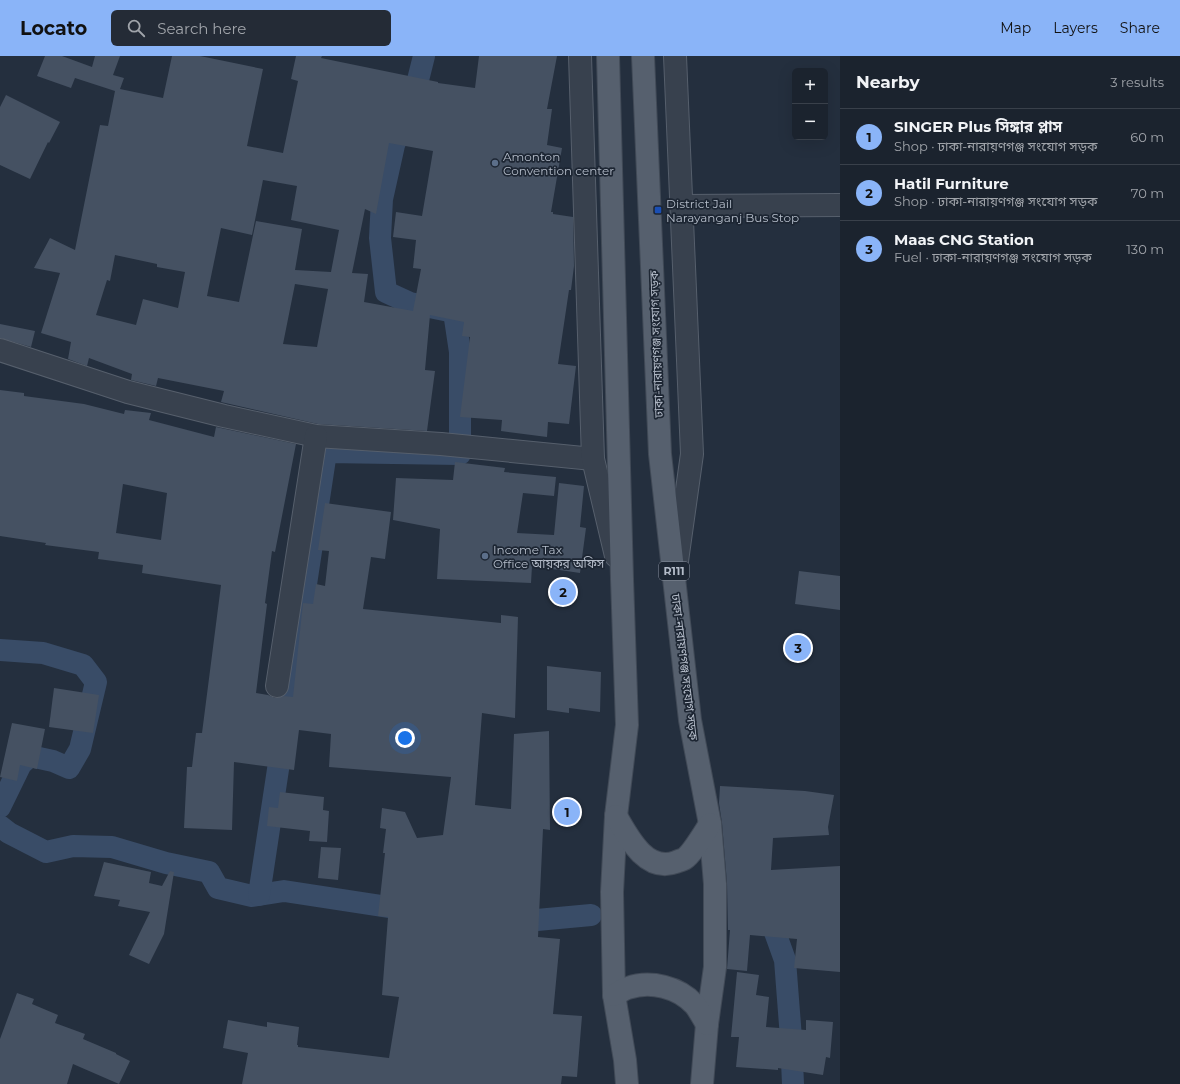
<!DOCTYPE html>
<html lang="en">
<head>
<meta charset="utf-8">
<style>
	body { margin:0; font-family:Montserrat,"Noto Sans Bengali",sans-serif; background:#242b36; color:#f1f3f6 }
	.controls { position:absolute; right:12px; top:12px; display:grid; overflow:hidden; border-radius:6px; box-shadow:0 4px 16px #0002 }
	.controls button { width:36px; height:36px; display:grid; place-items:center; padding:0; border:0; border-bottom:1px solid #39404a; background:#1b232e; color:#f1f3f6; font:20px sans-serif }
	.you { position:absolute; left:405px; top:682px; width:14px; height:14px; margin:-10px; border:3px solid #fff; border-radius:50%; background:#1a73e8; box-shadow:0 0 0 6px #1a73e833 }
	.badge { display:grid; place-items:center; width:26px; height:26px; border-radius:50%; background:#8ab4f8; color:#111; font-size:13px; font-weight:700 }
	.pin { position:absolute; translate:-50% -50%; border:2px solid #fff; box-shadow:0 1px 4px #0006 }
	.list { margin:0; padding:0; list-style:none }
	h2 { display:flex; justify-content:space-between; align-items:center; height:52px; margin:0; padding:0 16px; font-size:17px }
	h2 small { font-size:13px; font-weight:400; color:#a0a4aa }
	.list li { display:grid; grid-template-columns:26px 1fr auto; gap:12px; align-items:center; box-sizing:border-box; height:56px; padding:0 16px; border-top:1px solid #39404a }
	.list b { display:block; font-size:15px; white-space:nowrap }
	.list p { margin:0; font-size:13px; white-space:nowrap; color:#a0a4aa }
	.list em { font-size:13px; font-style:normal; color:#a0a4aa }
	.icon { flex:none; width:22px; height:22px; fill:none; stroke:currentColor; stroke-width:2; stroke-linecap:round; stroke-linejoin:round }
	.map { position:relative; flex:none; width:840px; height:1028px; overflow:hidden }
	header { display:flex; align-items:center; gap:24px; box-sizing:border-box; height:56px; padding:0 20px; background:#8ab4f8; color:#111 }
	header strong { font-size:19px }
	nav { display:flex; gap:22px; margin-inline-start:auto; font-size:14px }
	.search { width:280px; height:36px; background:#242b36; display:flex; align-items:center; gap:10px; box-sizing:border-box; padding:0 14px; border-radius:6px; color:#a0a4aa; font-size:15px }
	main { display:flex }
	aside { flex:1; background:#1b232e }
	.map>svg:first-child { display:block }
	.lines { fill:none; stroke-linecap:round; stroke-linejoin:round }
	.canal { stroke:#394c67; stroke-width:22 }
	.building { fill:#455162; fill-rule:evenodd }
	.minor-casing { stroke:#565f6c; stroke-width:24 }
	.tertiary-casing { stroke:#565f6c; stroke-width:24 }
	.primary-casing { stroke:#414a57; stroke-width:24 }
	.minor { stroke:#38414e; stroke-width:22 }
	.tertiary { stroke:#38414e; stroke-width:22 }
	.primary { stroke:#56606e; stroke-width:22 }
	.service-dot { fill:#5c6f8a; stroke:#1d2633; stroke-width:1.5 }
	.transit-dot { fill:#1a4fb4; stroke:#1d2633; stroke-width:1.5 }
	.labels { text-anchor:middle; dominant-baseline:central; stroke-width:3.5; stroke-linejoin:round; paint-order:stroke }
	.shield { fill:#1d2633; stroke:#878f9c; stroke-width:1 }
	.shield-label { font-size:11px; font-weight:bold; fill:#b4bcc9 }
	.poi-label { font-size:12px; fill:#b4bcc9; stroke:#1d2633; text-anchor:start }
	.street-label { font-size:12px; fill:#b4bcc9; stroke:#1d2633 }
</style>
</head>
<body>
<header>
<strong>Locato</strong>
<div class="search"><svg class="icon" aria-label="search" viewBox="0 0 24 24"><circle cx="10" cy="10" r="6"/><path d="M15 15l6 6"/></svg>Search here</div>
<nav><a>Map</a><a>Layers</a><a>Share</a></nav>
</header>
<main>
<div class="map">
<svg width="840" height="1028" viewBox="0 0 840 1028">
	<rect width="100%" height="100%" fill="#242f3e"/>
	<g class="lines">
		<g class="canal">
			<polyline points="0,594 43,597 83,609 96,626 80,693 69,712 53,705 30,700 21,708 0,751"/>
			<polyline points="0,770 9,777 46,796 73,790 112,791 166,807 209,816 218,832 252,840 284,835 408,854"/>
			<polyline points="259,839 326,396 460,398 460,296 454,256 410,247 386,236 380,182 382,143 394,89 416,32 424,0"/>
			<polyline points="757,862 772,868 785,904 791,982 793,1028"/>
			<polyline points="510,863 537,864 591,859"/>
		</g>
	</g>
	<g class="building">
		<path d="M45 0H62L92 11 95 0H120L113 19 124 22 120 33 163 42 172 0H200L263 13 247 90 283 97 298 25 291 23 296 0H322L321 2 438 26V27L475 32 479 0H557L547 53H552L547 89 562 92 551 156H553V158L573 161 574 210 571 234H569L558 308 576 310 569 368 548 366 547 381 501 375 502 364 460 361 470 281 462 280 464 266 430 259 425 314 435 315 427 375 318 368 221 346 224 335 158 322 156 330 131 324 132 318 89 302 87 310 68 303 71 286 41 277 60 217 34 212 50 182 75 194 100 69 108 70 115 35 75 22 71 32 37 20ZM389 87 433 95 422 160 396 156 393 181 416 184 413 212 421 213 413 255 364 246 368 218 352 217 365 153 376 158ZM263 124 297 130 291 164 339 174 331 216 295 214 302 173 256 165 239 246 207 240 221 172 252 179ZM115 199 157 208V211L185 216 178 252 143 243 136 269 96 259 107 224 110 225ZM295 228 328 233 317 291 283 288Z"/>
		<polygon points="6,39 60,66 49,87 48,86 30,123 0,109 0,51"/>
		<polygon points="0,268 35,275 31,291 0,282"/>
		<path d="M0 334 24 337V340L84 348 124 358 125 354 151 357 149 364 214 381 216 371 296 388 275 496 272 495 265 547 267 548 256 637 268 639 275 642 283 640 293 641 303 547 313 548 316 528 325 530 329 495 318 494 325 447 391 456 385 503 371 501 363 553 501 567V559L518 561 515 662 482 657 475 749 511 753 514 678 549 675 550 774 543 773 538 881 560 883 553 958 582 960 577 1021 562 1020 561 1028H242L248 997 223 992 228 964 267 971V966L299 971 297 989H298V991L389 1002 399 941 382 939 388 861 378 860 385 797H383L386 773 380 772 382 752 405 756 417 782 443 779 451 721 329 711 331 678 299 674 294 714 234 706 232 774 184 772 187 711H192L196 677H202L221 529 142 517 143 509 98 503 99 496 45 489 46 487 0 480ZM123 428 167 437 161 484 116 477Z"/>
		<polygon points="455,406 505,412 504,416 556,421 554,440 523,437 517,477 554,479 559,427 584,430 580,471 586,472 580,517 532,510 531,527 437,523 440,473 393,464 396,422 453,424"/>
		<polygon points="799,515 840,520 840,554 795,548"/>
		<polygon points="547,610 601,616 600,656 569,652 569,657 547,654"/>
		<polygon points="54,632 99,639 93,677 49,671"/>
		<polygon points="12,667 45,673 37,713 20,709 17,725 0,721"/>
		<polygon points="720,730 805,735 834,739 828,771 829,779 773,782 771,814 840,810 840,916 794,912 797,883 750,879 747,915 727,913 730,874 728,874 727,827 722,767 719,747"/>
		<polygon points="280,736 324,741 323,754 329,755 327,786 309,785 310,775 267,770 269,751 278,752"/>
		<polygon points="321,791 341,792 338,824 318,822"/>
		<polygon points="104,806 151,816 149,827 162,830 170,815 174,816 164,878 149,908 129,899 150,856 118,850 120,844 94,840"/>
		<polygon points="737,916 759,919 756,939 769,941 766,971 806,974 806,964 833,966 830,1002 826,1001 823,1019 778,1012 778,1014 736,1011 739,981 731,981"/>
		<polygon points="17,937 34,943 32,948 58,959 55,967 85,978 83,983 116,997 116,998 130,1005 119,1028 73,1008 67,1028 0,1028 0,983"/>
	</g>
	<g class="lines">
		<defs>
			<g id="minor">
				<polyline points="681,150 840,149"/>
				<polyline points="0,294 128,336 224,360 316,380 441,388 593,403"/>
				<polyline points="277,630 316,380"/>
			</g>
			<g id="tertiary">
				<polyline points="580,0 593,403 616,500"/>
				<polyline points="675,0 692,398 676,512"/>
			</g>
			<g id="primary">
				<polyline points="608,0 622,523 627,669 616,760 612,836 614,939 625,1004 627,1028"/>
				<polyline points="643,0 660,398 690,664 710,768 715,828 715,911 707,968 702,1028"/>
				<path d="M616 760C628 781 646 817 676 806 678 805 682 804 684 803 692 798 704 777 710 768"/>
				<path d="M614 939C619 937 623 933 628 932 650 924 679 931 695 949 699 954 703 962 707 968"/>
			</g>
		</defs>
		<use href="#minor" class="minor-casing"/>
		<use href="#tertiary" class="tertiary-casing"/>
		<use href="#primary" class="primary-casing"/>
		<use href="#minor" class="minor"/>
		<use href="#tertiary" class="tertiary"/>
		<use href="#primary" class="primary"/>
	</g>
	<g class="service-dot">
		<circle cx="495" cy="107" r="4"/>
		<circle cx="485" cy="500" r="4"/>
	</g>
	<rect class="transit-dot" x="654" y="150" width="8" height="8" rx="2"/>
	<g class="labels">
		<rect class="shield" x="659" y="506" width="30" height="18" rx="3"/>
		<g class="shield-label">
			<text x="674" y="515">R111</text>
		</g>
		<g class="poi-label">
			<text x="503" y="100">Amonton<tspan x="503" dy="14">Convention center</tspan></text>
			<text x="666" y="147">District Jail<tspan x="666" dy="14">Narayanganj Bus Stop</tspan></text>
			<text x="493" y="493">Income Tax<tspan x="493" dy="14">Office আয়কর অফিস</tspan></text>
		</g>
		<g class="street-label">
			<text transform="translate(656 288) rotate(-92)">ঢাকা-নারায়ণগঞ্জ সংযোগ সড়ক</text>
			<text transform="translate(685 611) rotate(83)">ঢাকা-নারায়ণগঞ্জ সংযোগ সড়ক</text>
		</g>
	</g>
</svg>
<div class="controls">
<button>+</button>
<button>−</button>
</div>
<div class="you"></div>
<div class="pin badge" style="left:567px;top:756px">1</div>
<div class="pin badge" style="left:563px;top:536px">2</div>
<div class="pin badge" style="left:798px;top:592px">3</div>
</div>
<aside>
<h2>Nearby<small>3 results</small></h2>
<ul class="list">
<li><span class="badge">1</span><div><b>SINGER Plus সিঙ্গার প্লাস</b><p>Shop · ঢাকা-নারায়ণগঞ্জ সংযোগ সড়ক</p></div><em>60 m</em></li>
<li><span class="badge">2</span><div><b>Hatil Furniture</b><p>Shop · ঢাকা-নারায়ণগঞ্জ সংযোগ সড়ক</p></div><em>70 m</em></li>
<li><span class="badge">3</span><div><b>Maas CNG Station</b><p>Fuel · ঢাকা-নারায়ণগঞ্জ সংযোগ সড়ক</p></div><em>130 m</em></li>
</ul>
</aside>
</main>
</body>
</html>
